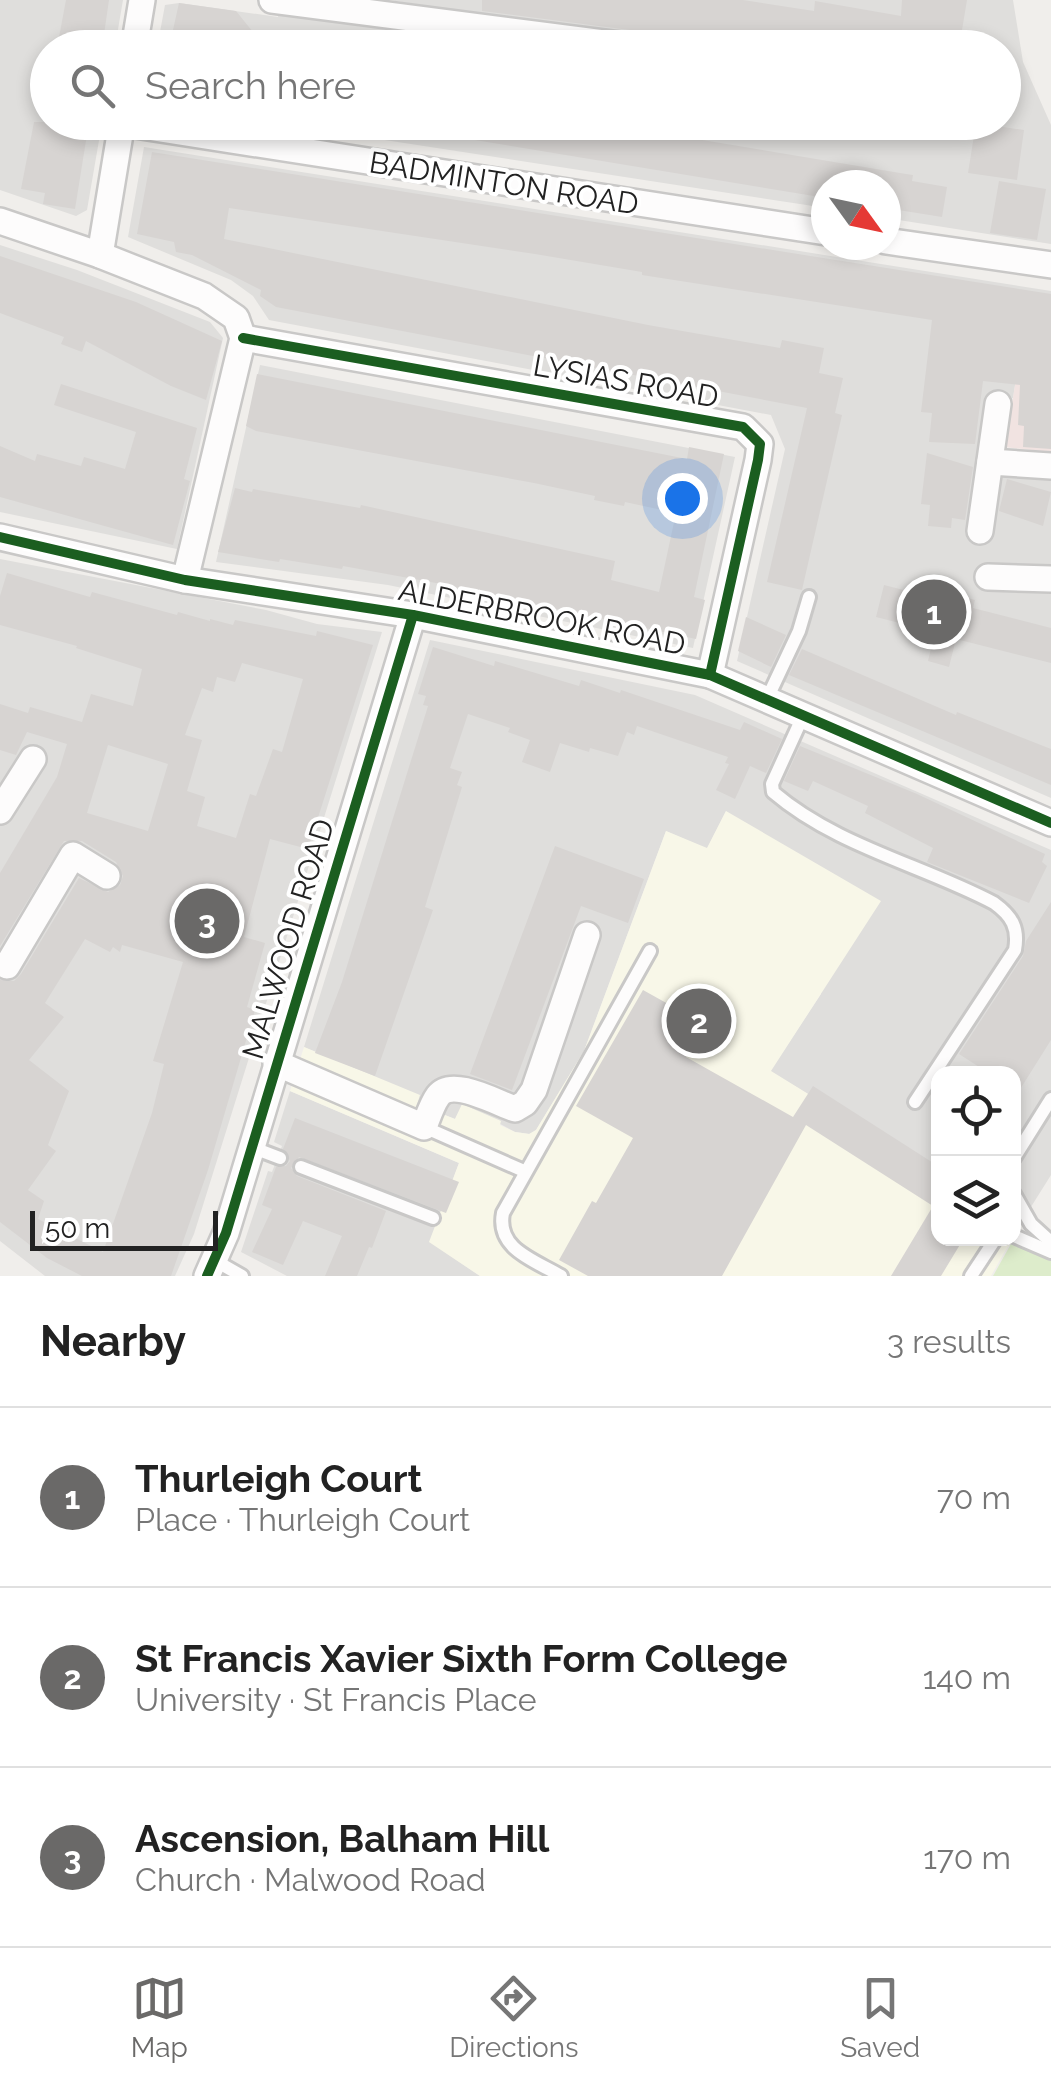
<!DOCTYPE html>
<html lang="en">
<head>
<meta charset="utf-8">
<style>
	body { margin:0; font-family:Raleway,sans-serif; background:#f6f6f6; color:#222 }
	.controls { position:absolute; right:30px; bottom:30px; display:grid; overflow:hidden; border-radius:20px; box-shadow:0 5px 15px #0003 }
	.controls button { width:90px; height:90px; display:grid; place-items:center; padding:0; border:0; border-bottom:2px solid #e0e0e0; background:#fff; color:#222; font:50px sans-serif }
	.compass { position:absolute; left:811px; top:170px; width:90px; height:90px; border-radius:50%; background:#fff; box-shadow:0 5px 15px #0003; rotate:123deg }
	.scale { position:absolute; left:30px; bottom:25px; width:188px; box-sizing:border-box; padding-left:10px; border:5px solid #222; border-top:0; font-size:28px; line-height:35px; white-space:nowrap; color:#222; -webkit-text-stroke:8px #fff; paint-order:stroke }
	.you { position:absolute; left:682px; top:498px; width:35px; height:35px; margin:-25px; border:8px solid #fff; border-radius:50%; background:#1a73e8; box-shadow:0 0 0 15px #1a73e833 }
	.badge { display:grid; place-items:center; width:65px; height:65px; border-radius:50%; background:#6a6968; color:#fff; font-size:32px; font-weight:700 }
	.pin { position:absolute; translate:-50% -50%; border:5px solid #fff; box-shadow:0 2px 10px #0006 }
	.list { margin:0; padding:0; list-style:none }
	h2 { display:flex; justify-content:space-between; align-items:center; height:130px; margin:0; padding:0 40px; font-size:42px }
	h2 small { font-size:32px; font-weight:400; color:#767676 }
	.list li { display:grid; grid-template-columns:65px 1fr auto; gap:30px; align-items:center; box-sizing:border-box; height:180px; padding:0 40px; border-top:2px solid #e0e0e0 }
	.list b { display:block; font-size:38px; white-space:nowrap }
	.list p { margin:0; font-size:32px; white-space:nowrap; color:#767676 }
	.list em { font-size:32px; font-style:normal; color:#767676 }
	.icon { flex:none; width:55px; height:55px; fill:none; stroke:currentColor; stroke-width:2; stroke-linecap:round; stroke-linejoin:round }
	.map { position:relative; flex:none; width:1051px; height:1276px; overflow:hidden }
	.search { position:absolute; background:#fff; box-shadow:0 5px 15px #0003; left:30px; right:30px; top:30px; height:110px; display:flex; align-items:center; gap:25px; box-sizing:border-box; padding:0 35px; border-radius:55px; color:#767676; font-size:38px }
	.sheet { height:670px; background:#fff }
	nav { display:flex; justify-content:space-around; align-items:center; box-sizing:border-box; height:140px; border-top:2px solid #e0e0e0; background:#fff; font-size:28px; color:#767676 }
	nav a { display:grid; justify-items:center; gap:5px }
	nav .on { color:#6a6968 }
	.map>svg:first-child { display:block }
	.residential { fill:#dfdedc }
	.commercial { fill:#f1e3e1 }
	.education { fill:#f8f7e8 }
	.grass { fill:#ddeccb }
	.building { fill:#d7d4d2; fill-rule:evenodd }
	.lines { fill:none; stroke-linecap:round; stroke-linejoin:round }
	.service-casing { stroke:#c9c8c7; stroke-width:18 }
	.minor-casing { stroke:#c9c8c7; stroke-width:30 }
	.service { stroke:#fdfcfc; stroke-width:12 }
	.minor { stroke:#fdfcfc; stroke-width:25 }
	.cycleway-casing { stroke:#fff; stroke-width:16 }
	.cycleway { stroke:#1b5e20; stroke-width:10 }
	.labels { text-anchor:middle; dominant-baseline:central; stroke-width:8; stroke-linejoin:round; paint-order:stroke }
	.street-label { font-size:30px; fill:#222; stroke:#fff }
</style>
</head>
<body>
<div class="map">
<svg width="1051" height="1276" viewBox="0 0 1051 1276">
	<rect width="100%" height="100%" fill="#f0eeeb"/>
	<g class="residential">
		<polygon points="0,0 123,0 115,47 48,48 48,122 102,123 87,210 76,216 0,190"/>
		<polygon points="389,0 1013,0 1023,62 1051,125 1051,244 886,218 886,185 826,185 826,208 274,123 1004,122 1004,48 697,47"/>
		<polygon points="179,3 278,17 278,11 536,47 157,48 165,5"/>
		<polygon points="144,147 1051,291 1051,349 1021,348 1013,398 998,396 994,519 1000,479 1005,474 1051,476 1051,798 737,661 785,449 771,415 269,320 253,296 231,280 128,237"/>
		<polygon points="0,245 77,270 210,322 223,338 177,549 0,512"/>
		<polygon points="260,365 735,457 693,648 388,585 216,562"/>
		<polygon points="0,559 266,610 317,624 382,632 194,1234 175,1276 45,1276 0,1241"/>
		<polygon points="430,640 695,695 1051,850 1051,1175 1019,1226 1014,1222 1014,1074 938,1074 938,1174 770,1071 821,994 726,811 707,849 666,831 584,1051 536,1130 530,1134 515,1132 463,1104 455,1119 417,1104 419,1096 304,1047"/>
		<polygon points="290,1091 459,1163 430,1242 480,1276 287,1276 241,1252 268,1171 272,1172 282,1146 274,1142"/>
	</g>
	<polygon class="commercial" points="1021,348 1051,349 1051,452 1005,447"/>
	<polygon class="education" points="726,811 881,901 771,1071 938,1174 938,1238 1012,1239 991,1276 480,1276 429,1242 459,1163 290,1091 304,1047 420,1095 417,1104 455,1119 462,1104 501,1121 500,1125 515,1132 529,1134 536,1130 584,1051 666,831 707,848"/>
	<polygon class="grass" points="1012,1242 1051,1259 1051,1276 993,1276"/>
	<g class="building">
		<polygon points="66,0 109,0 102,48 57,48"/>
		<polygon points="482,0 743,0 814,11 815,1 901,16 902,0 967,0 959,48 712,48 656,39 645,32 482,11"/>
		<polygon points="179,3 236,11 266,48 169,48"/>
		<polygon points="34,122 89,122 75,209 43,204 45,193 21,189"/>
		<polygon points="433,122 594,122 906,174 913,175 912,181 947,187 942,217 886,208 886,185 826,185 826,198 432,133"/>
		<polygon points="976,123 1024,130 1017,180 968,173"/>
		<polygon points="152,152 1051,294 1051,449 1023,447 1024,426 1018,425 1020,385 983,381 975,444 929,442 932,413 921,412 932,320 642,275 642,272 535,254 229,208 224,239 648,325 780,348 782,340 824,348 819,373 843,378 835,413 842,415 802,590 767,582 807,408 276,307 260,296 261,290 192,255 176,252 174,242 137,234"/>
		<polygon points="999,181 1046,189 1037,240 990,233"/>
		<polygon points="0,256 136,302 222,341 206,400 171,386 86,341 82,352 61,344 64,337 0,313"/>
		<polygon points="257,374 687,459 689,447 724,454 694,597 705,600 696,639 436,583 343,566 342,569 280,559 279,562 218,552 235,488 252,492 253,489 360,508 361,505 615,561 611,580 659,592 676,513 625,502 624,506 594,500 595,496 534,483 256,431 246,426"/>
		<polygon points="61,384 197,428 184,479 190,481 173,545 0,497 0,446 35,461 37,454 81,466 84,457 125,469 136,432 54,405"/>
		<polygon points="927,453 973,467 965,520 952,518 951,528 928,526 930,505 921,504"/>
		<polygon points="1007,479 1051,492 1043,526 999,511"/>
		<path d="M7 573 90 597 92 592 177 615 178 612 210 621V619L233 625 235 620 316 636 317 631 373 645 308 849 270 839 244 937 265 943 247 1007 255 1010 208 1170 171 1276H82L47 1258 0 1222V980L14 981 21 974 79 878 108 892 120 885 123 876 116 862 82 841H64L0 946V873L57 777 67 744 27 732 16 755 0 750V704L28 713 30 707 82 722 91 694 133 706 142 669 76 648 77 646 0 625V596ZM242 663 303 679 282 752 273 749 256 796 250 794 236 838 197 826 205 797 187 791 202 740 185 735 202 688 213 692 217 677 235 682ZM108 745 168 764 148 831 87 813ZM85 939 110 952 113 947 120 952 122 945 183 962 153 1061 164 1064 152 1113 103 1252 38 1219 44 1201 28 1190 56 1151 48 1145 69 1091 29 1060 64 1017 45 1003Z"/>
		<polygon points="884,585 950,602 952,594 975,600 973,608 1051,628 1051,663 956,639 949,667 928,661 935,632 876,617"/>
		<polygon points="746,617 786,635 771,667 738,651"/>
		<polygon points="433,647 494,666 495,661 579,686 581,680 620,693 621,690 740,730 744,722 782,739 766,773 750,766 735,799 716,790 729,764 725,763 728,757 637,726 634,735 627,732 618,756 590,748 589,752 560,743 550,772 522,762 530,740 508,732 510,728 468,714 450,768 462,772 457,785 462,787 425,907 433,910 375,1076 315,1053 342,982 428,706 423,705 426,696 418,694"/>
		<polygon points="802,649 956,715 957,712 1051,749 1051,785 789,675"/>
		<polygon points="800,746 917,794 1045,854 1042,862 1047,866 1029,903 927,862 933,848 865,813 868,806 813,781 808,791 784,781"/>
		<polygon points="555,846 644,879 628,923 581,906 512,1090 470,1074"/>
		<polygon points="1051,902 1051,1040 1014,1099 1014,1074 990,1074 959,1054 1023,956 1026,941"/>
		<polygon points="643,990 704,1024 686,1057 793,1117 813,1086 938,1166 938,1238 964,1238 941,1276 891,1276 933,1206 806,1125 722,1276 588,1276 559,1260 592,1201 596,1203 633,1138 576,1106"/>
		<polygon points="295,1118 459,1182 446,1213 299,1157 291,1168 297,1176 386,1211 372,1248 369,1247 357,1276 325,1276 342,1236 303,1221 283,1265 252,1252 272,1209 262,1205 276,1167 286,1166 290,1161 283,1149"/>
	</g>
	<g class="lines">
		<defs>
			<g id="service">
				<polyline points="767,699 799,631 809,597"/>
				<path d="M803 716 772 784 773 792C836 846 922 865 994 903 1012 916 1019 928 1015 950L915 1102"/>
				<polyline points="424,1127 524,1171"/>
				<polyline points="251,1147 280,1158"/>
				<polyline points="1014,1158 1051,1099"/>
				<polyline points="301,1167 433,1218"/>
				<polyline points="1014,1194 1031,1224 1051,1242"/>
				<polyline points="1014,1236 1051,1252"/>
				<polyline points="214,1260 242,1276"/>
				<path d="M561 1276C534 1260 496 1249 503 1213L650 951"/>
				<polyline points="971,1276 996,1238"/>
			</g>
			<g id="minor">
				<polyline points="272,0 643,48"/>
				<polyline points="134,48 142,0"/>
				<polyline points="122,123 826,232"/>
				<polyline points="0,221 100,255 204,296 236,318 243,338 185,580"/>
				<polyline points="886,241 1051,265"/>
				<polyline points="100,255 122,122"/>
				<polyline points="243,338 743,427 760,444 758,460 710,675"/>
				<polyline points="990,462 1051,466"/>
				<polyline points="980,531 998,404"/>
				<polyline points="0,537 185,580 413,615 710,675 1051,823"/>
				<polyline points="988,577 1051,579"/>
				<polyline points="0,811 33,759"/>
				<polyline points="7,966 73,855 107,876"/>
				<path d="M276 1063 424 1127C428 1117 432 1104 438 1096 452 1077 497 1103 515 1109L525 1103 534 1090 587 935"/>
				<polyline points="207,1276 226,1233 413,615"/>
			</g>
		</defs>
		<use href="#service" class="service-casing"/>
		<use href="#minor" class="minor-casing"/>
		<use href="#service" class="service"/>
		<use href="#minor" class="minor"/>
		<defs>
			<g id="cycleway">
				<polyline points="243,338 743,427 760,444 758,460 710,675"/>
				<polyline points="0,537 185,580 413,615 710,675 1051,823"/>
				<polyline points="207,1276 226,1233 413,615"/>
			</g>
		</defs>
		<use href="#cycleway" class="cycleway-casing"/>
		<use href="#cycleway" class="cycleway"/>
	</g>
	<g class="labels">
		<g class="street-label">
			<text transform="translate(504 183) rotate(9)">BADMINTON ROAD</text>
			<text transform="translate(626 381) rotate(10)">LYSIAS ROAD</text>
			<text transform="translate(542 617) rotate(11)">ALDERBROOK ROAD</text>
			<text transform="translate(288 939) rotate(-73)">MALWOOD ROAD</text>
		</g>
	</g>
</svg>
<div class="controls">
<button><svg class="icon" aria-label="locate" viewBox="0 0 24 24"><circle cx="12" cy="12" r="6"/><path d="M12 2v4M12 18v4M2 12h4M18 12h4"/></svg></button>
<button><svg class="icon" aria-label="layers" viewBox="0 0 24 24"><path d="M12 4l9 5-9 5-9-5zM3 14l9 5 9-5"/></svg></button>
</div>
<svg class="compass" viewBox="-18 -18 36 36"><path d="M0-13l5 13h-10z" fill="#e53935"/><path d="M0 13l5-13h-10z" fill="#767676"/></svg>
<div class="scale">50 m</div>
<div class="you"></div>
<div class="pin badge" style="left:934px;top:612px">1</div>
<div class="pin badge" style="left:699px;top:1021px">2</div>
<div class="pin badge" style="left:207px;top:921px">3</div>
<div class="search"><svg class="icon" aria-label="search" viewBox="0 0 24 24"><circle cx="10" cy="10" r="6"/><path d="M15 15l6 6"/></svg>Search here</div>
</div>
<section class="sheet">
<h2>Nearby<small>3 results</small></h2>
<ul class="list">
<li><span class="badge">1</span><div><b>Thurleigh Court</b><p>Place · Thurleigh Court</p></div><em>70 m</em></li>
<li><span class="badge">2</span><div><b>St Francis Xavier Sixth Form College</b><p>University · St Francis Place</p></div><em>140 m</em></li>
<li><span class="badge">3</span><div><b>Ascension, Balham Hill</b><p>Church · Malwood Road</p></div><em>170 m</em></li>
</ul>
</section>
<nav>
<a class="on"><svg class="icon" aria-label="map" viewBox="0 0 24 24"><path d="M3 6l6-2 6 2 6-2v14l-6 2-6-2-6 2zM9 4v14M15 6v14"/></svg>Map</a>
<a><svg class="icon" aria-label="directions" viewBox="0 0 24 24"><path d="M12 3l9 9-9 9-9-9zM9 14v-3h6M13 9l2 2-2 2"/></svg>Directions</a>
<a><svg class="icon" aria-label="saved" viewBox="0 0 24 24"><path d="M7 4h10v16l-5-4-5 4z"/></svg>Saved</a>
</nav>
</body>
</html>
